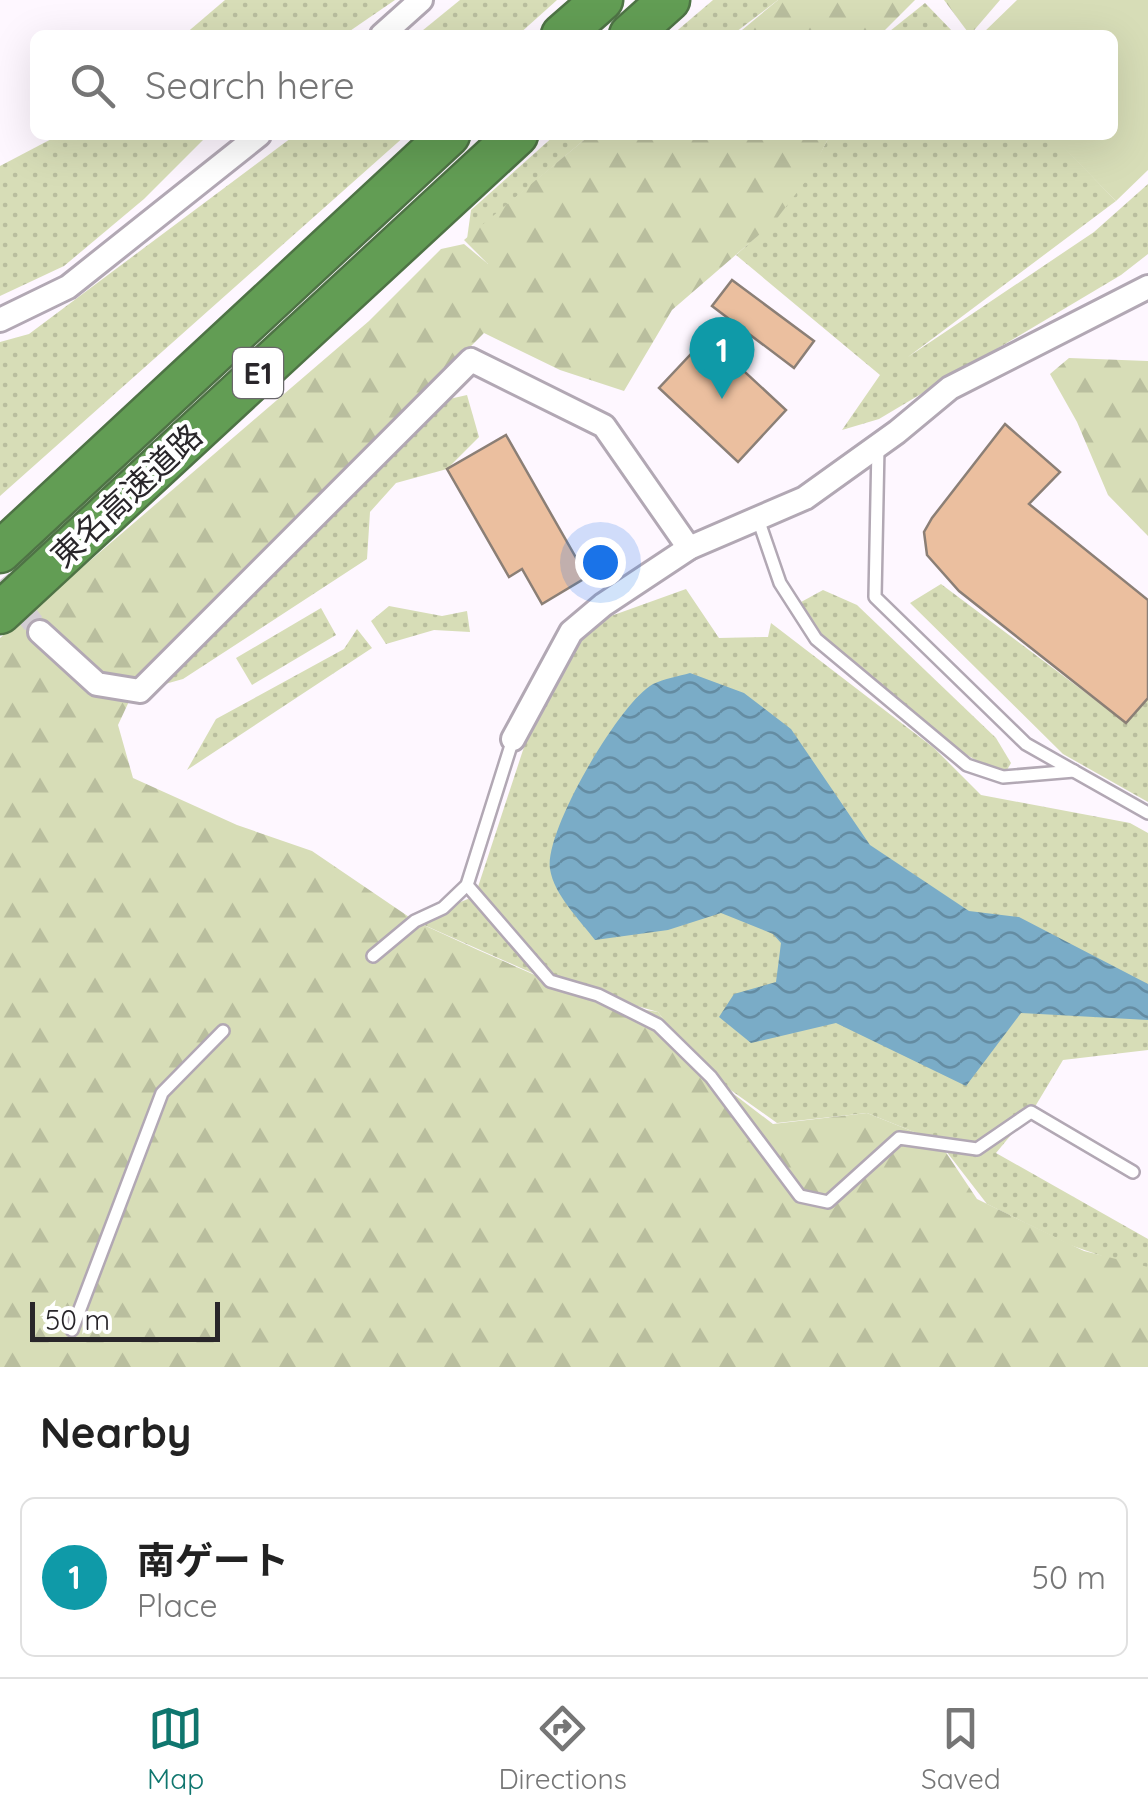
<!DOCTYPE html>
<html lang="en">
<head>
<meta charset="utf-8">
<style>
	body { margin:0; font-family:Quicksand,"Noto Sans JP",sans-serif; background:#f2f2f2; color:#222 }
	.scale { position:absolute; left:30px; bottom:25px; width:190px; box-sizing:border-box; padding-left:10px; border:5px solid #29262a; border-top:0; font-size:28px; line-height:35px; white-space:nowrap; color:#29262a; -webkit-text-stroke:8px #fff; paint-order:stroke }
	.you { position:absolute; left:600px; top:562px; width:35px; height:35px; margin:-25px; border:8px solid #fff; border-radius:50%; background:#1a73e8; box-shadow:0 0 0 15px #1a73e833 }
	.badge { display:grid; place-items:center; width:65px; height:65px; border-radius:50%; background:#0f766e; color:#fff; font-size:32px; font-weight:700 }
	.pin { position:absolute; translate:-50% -82px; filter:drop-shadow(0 2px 5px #0008) }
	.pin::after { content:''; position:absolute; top:52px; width:35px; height:30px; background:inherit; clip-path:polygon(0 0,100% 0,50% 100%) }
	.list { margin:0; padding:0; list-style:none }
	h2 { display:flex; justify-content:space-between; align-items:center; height:130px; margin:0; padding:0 40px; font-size:42px }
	h2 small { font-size:32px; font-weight:400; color:#767676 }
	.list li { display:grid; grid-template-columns:65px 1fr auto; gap:30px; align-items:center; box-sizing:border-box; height:160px; margin:0 20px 20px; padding:0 20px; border:2px solid #e0e0e0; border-radius:15px }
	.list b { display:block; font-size:38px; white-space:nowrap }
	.list p { margin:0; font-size:32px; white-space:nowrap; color:#767676 }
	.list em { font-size:32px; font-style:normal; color:#767676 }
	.icon { flex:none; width:55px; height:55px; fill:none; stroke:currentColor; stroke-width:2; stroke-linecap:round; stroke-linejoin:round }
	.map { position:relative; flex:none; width:1148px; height:1367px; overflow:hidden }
	.search { position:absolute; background:#fff; box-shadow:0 10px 40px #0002; left:30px; right:30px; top:30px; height:110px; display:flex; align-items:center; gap:25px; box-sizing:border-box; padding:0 35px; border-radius:15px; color:#767676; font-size:38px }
	.sheet { height:310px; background:#fff }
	nav { display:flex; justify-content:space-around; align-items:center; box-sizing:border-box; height:140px; border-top:2px solid #e0e0e0; background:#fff; font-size:28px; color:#767676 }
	nav a { display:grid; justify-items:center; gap:5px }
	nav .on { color:#0f766e }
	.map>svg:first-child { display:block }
	.grass { fill:url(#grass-dots) }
	.forest { fill:url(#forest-firs) }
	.pitch { fill:#d7ddb7 }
	.water { fill:url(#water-waves) }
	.building { fill:#ebbf9f; stroke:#8b7f76; stroke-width:2.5 }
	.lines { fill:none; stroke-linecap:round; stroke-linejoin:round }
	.minor-tunnel { stroke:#d3cdd4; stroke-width:22; stroke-dasharray:22 11; stroke-linecap:butt }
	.service-casing { stroke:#b2a8b4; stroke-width:16 }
	.minor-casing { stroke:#b2a8b4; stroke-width:28 }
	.motorway-casing { stroke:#4e7345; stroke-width:45 }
	.service { stroke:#fff; stroke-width:11 }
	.minor { stroke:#fff; stroke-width:22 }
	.motorway { stroke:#629d54; stroke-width:40 }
	.labels { text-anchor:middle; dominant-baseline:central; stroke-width:8; stroke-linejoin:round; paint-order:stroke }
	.shield { fill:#fff; stroke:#69676a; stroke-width:2.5 }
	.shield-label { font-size:30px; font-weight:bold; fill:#29262a }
	.street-label { font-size:32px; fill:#29262a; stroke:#fff }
</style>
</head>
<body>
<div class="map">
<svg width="1148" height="1367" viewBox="0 0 1148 1367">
	<defs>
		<pattern id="grass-dots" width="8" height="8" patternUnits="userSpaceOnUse" patternTransform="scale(2.5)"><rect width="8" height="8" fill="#d7ddb7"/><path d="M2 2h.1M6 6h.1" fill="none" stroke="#b9be9e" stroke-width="1.8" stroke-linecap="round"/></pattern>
		<pattern id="forest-firs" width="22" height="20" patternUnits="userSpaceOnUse" patternTransform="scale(2.5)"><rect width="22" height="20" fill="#d7ddb7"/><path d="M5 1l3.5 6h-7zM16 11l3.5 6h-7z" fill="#b9be9e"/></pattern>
		<pattern id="water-waves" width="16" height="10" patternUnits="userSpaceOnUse" patternTransform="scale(2.5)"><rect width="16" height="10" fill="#7aacc7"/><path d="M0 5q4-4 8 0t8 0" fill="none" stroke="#648ca2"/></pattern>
	</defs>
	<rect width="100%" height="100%" fill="#fef7ff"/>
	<g class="grass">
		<polygon points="225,0 395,0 344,35 184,35"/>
		<polygon points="460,0 557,0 518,35 417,35"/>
		<polygon points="713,0 778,0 732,35 672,35"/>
		<polygon points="925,3 956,35 885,35"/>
		<polygon points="59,135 208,135 144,199 64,266 0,296 0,166"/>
		<polygon points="295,135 406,135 0,496 0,342 29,334"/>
		<polygon points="555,135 590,135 467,239 471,210"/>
		<path d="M830 135H1052L1116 201 908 357 1094 232 1148 184V254L1121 275 879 419 842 430 880 375 736 255C778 219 805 184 830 135Z"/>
		<polygon points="467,395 479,437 447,469 396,483 370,512 367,559 183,679 140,691 445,400"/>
		<polygon points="941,584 1126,723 1148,698 1148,802 1063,754 910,603"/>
		<polygon points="686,589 719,638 768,637 771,623 934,748 981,795 1130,823 1148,833 1148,1050 1063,1060 1036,1105 996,1153 1148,1239 1148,1272 1070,1245 987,1204 939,1142 867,1113 777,1123 701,1069 658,1012 550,981 415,921 475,896 525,744 572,630"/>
		<polygon points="823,590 857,605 996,738 1011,763 1003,777 925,729 792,607"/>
		<polygon points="389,606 442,616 467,611 470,632 434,630 386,644 371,621"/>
		<polygon points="321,608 336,635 252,685 236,658"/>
		<polygon points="357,629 372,648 187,770 216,719 344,649"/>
	</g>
	<g class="forest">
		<polygon points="778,0 915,0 880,35 736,35"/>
		<polygon points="944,0 1000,0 970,35"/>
		<polygon points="590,135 830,135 808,178 775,221 672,310 624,391 560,370 484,333 139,680 118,725 133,778 237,825 312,851 415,921 478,950 594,1001 658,1012 701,1069 773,1124 867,1113 939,1142 977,1199 1084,1251 1148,1267 1148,1367 0,1367 0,638 369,321 441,249 464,244 488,264 464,240"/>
		<polygon points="1069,358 1148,361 1148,536 1108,495 1077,422 1050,374"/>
	</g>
	<polygon class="pitch" points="1017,0 1148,0 1148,170 1116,201 1051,135 1113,135 1113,35 981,35"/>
	<path class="water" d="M690 673 744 693 791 729 870 845 969 911 1019 917 1148 984V1020L1021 1013 966 1086 836 1023 751 1043 719 1017 734 994 776 982 781 943 773 934 721 913 668 930 595 940C580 920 554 895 550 869 544 831 620 702 653 684 664 679 679 676 690 673Z"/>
	<g class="building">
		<polygon points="732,280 814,341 794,368 712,306"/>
		<polygon points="707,337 786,410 738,462 659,388"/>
		<polygon points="1005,424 1060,472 1029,504 1148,600 1148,698 1126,723 959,591 927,555 924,532 932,518"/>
		<polygon points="506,435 587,577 542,604 522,569 509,577 447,469"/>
	</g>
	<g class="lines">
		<polyline class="minor-tunnel" points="0,580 40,632"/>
		<defs>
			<g id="service">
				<polyline points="878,447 875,597 1026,744 1148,813"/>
				<polyline points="758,519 780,583 816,639 967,765 1003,777 1074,771"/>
				<polyline points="467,885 550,981 598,995 658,1025 711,1077 800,1196 828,1202 899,1138 977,1149 1031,1112 1133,1172"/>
				<polyline points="373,956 415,921 443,908 467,885 513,739"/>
				<polyline points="72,1330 162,1093 223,1031"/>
			</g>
			<g id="minor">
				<polyline points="382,35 421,0"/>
				<polyline points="0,320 68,287 259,135"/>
				<polyline points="40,632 97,684 140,691 471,360 604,426 689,548"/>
				<polyline points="513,739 571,632 603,605 689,548 805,498 897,432 950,388 1148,287"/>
			</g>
			<g id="motorway">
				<polyline points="562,35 602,0"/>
				<polyline points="630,35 669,0"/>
				<polyline points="0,552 449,135"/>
				<polyline points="0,613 517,135"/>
			</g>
		</defs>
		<use href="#service" class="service-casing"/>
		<use href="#minor" class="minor-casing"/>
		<use href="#motorway" class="motorway-casing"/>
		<use href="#service" class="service"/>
		<use href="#minor" class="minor"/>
		<use href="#motorway" class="motorway"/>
	</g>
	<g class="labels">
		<rect class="shield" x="233" y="348" width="50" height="50" rx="8"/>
		<g class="shield-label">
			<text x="258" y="373">E1</text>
		</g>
		<g class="street-label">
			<text transform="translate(126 495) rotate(-43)">東名高速道路</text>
		</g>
	</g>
</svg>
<div class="scale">50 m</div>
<div class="you"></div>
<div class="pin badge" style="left:722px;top:399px;background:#0f9aa8">1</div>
<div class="search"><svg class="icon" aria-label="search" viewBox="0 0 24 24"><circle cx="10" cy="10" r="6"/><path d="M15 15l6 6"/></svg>Search here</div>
</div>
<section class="sheet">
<h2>Nearby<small></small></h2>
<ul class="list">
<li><span class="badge" style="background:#0f9aa8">1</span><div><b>南ゲート</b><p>Place</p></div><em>50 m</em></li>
</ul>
</section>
<nav>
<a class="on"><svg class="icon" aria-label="map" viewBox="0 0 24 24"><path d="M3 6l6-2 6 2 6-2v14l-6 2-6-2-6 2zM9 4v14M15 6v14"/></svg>Map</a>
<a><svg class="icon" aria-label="directions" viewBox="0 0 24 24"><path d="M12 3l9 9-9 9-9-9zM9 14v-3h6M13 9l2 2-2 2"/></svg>Directions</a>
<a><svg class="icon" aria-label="saved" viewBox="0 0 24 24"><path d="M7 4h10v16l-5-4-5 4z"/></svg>Saved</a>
</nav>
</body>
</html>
